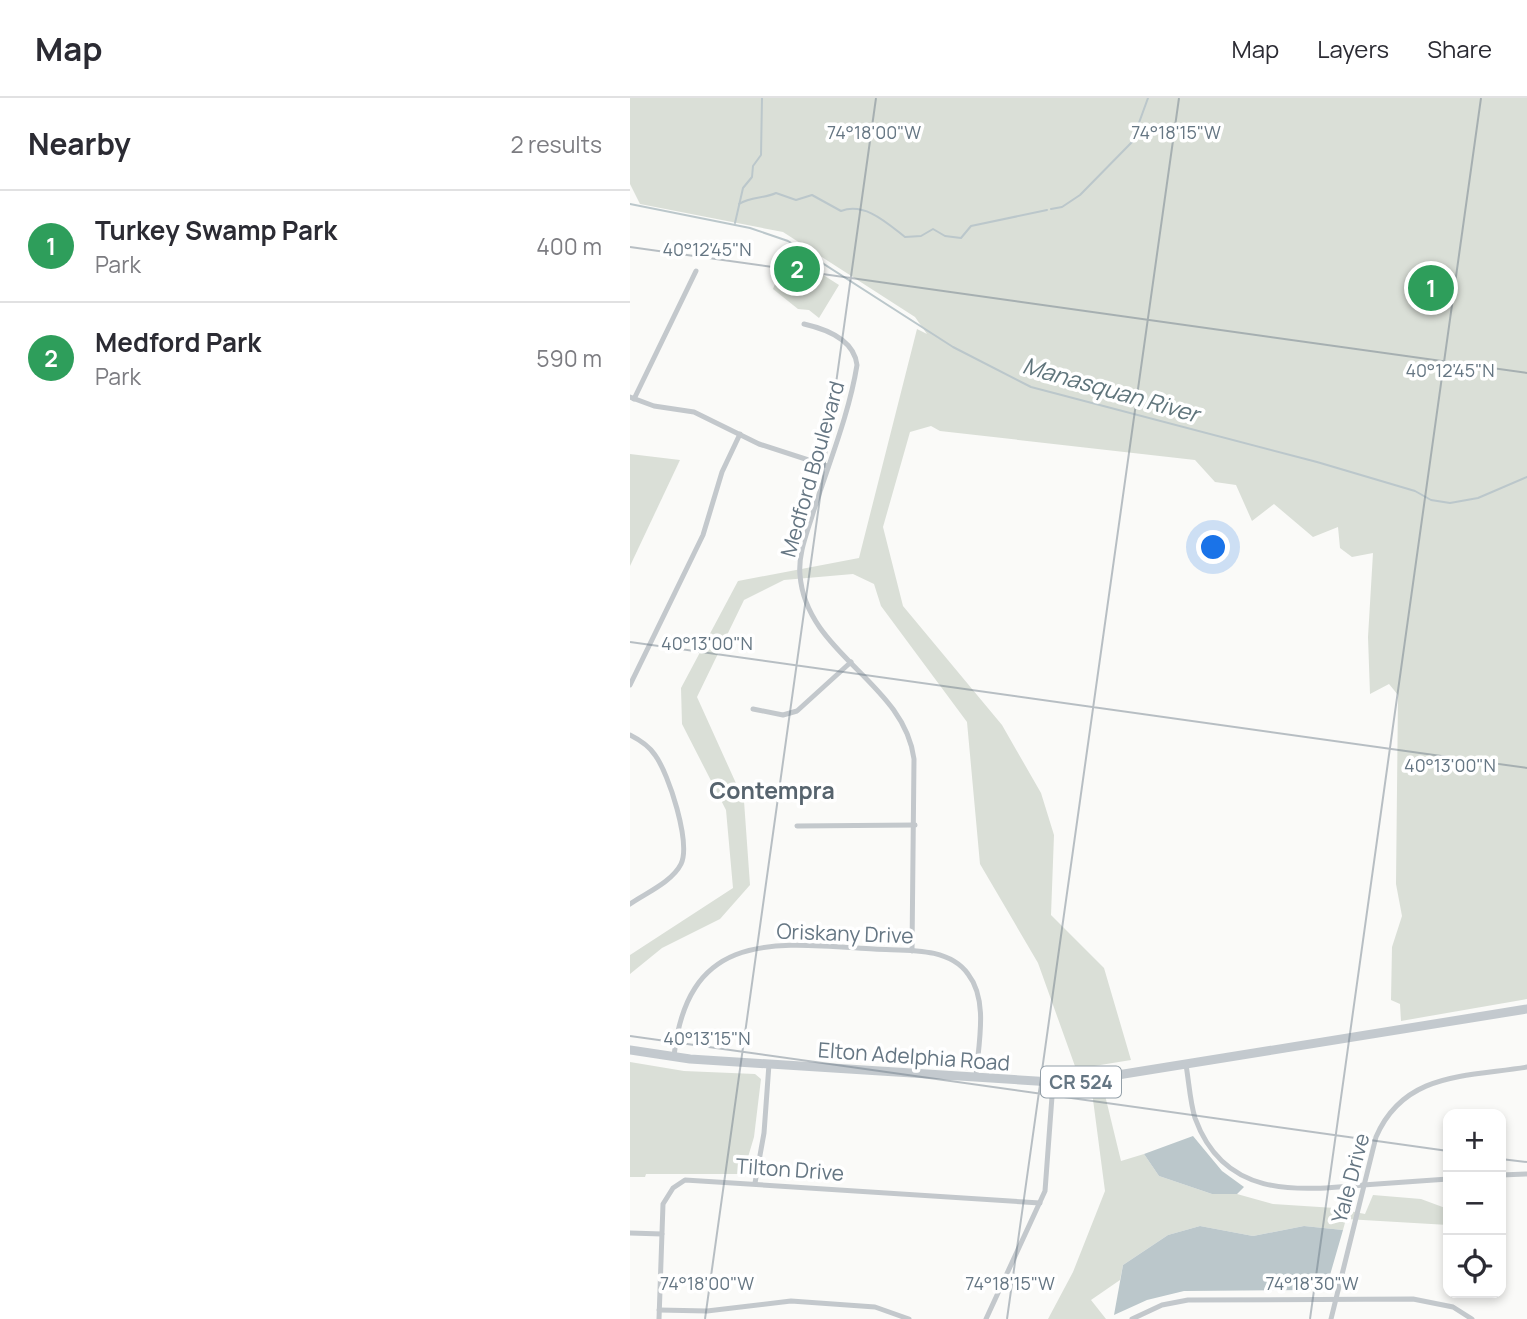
<!DOCTYPE html>
<html lang="en">
<head>
<meta charset="utf-8">
<style>
	body { margin:0; font-family:Manrope,sans-serif; background:#f7f7f7; color:#2b2b33 }
	.controls { position:absolute; right:21px; bottom:21px; display:grid; overflow:hidden; border-radius:14px; box-shadow:0 4px 10px #0003 }
	.controls button { width:63px; height:63px; display:grid; place-items:center; padding:0; border:0; border-bottom:2px solid #e1e1e2; background:#fff; color:#2b2b33; font:35px sans-serif }
	.you { position:absolute; left:584px; top:450px; width:24px; height:24px; margin:-18px; border:5px solid #fff; border-radius:50%; background:#1a73e8; box-shadow:0 0 0 10px #1a73e833 }
	.badge { display:grid; place-items:center; width:46px; height:46px; border-radius:50%; background:#0f766e; color:#fff; font-size:23px; font-weight:700 }
	.pin { position:absolute; translate:-50% -50%; border:4px solid #fff; box-shadow:0 2px 7px #0006 }
	.list { margin:0; padding:0; list-style:none }
	h2 { display:flex; justify-content:space-between; align-items:center; height:91px; margin:0; padding:0 28px; font-size:30px }
	h2 small { font-size:23px; font-weight:400; color:#7c7c81 }
	.list li { display:grid; grid-template-columns:46px 1fr auto; gap:21px; align-items:center; box-sizing:border-box; height:112px; padding:0 28px; border-top:2px solid #e1e1e2 }
	.list b { display:block; font-size:26px; white-space:nowrap }
	.list p { margin:0; font-size:23px; white-space:nowrap; color:#7c7c81 }
	.list em { font-size:23px; font-style:normal; color:#7c7c81 }
	.icon { flex:none; width:38px; height:38px; fill:none; stroke:currentColor; stroke-width:2; stroke-linecap:round; stroke-linejoin:round }
	.map { position:relative; flex:none; width:897px; height:1221px; overflow:hidden }
	header { display:flex; align-items:center; gap:42px; box-sizing:border-box; height:98px; padding:0 35px; background:#fff; border-bottom:2px solid #e1e1e2 }
	header strong { font-size:33px }
	nav { display:flex; gap:38px; margin-inline-start:auto; font-size:24px }
	main { display:flex }
	aside { flex:1; background:#fff }
	.map>svg:first-child { display:block }
	.green { fill:#dadfd7 }
	.water { fill:#bbc7cb }
	.lines { fill:none; stroke-linecap:round; stroke-linejoin:round }
	.stream { stroke:#bbc7cb; stroke-width:2 }
	.street { stroke:#c3c8cc; stroke-width:5 }
	.primary { stroke:#c3c9ce; stroke-width:9 }
	.ticks { fill:none; stroke:#657683; stroke-width:2; stroke-opacity:0.45 }
	.labels { text-anchor:middle; dominant-baseline:central; stroke-width:7; stroke-linejoin:round; paint-order:stroke }
	.shield { fill:#fff; stroke:#939fa8; stroke-width:2 }
	.shield-label { font-size:19px; font-weight:bold; fill:#657683 }
	.street-label { font-size:21px; fill:#657683; stroke:#fff }
	.water-label { font-size:23px; font-style:italic; fill:#60757c; stroke:#fff }
	.neighbourhood-label { font-size:23px; font-weight:bold; fill:#57646e; stroke:#fff }
	.ticks-label { font-size:18px; text-anchor:middle; fill:#657683; stroke:#fff; stroke-width:7; stroke-linejoin:round; paint-order:stroke }
</style>
</head>
<body>
<header>
<strong>Map</strong>
<nav><a>Map</a><a>Layers</a><a>Share</a></nav>
</header>
<main>
<aside>
<h2>Nearby<small>2 results</small></h2>
<ul class="list">
<li><span class="badge" style="background:#2e9e5b">1</span><div><b>Turkey Swamp Park</b><p>Park</p></div><em>400 m</em></li>
<li><span class="badge" style="background:#2e9e5b">2</span><div><b>Medford Park</b><p>Park</p></div><em>590 m</em></li>
</ul>
</aside>
<div class="map">
<svg width="897" height="1221" viewBox="0 0 897 1221">
	<rect width="100%" height="100%" fill="#fafaf8"/>
	<g class="green">
		<polygon points="0,0 897,0 897,901 771,923 770,906 761,902 762,849 772,818 766,786 768,597 759,586 740,596 738,539 743,455 722,459 710,450 708,429 683,439 644,406 622,423 606,387 585,384 565,362 310,333 301,328 280,334 253,429 273,508 372,627 411,695 424,737 421,817 474,870 501,962 446,971 408,865 350,766 337,624 251,508 244,486 223,476 154,482 114,502 67,599 114,703 120,787 90,821 32,850 0,876 0,857 103,790 96,712 52,626 51,590 108,483 229,460 287,231 297,236 285,219 153,134 10,106 0,86"/>
		<polygon points="157,154 209,187 189,220 179,212 168,211 143,191"/>
		<polygon points="0,356 50,362 0,468"/>
		<polygon points="0,964 54,973 125,976 131,981 124,1039 113,1076 16,1076 15,1079 0,1079"/>
		<polygon points="474,993 491,1063 514,1056 529,1078 582,1096 607,1096 643,1106 705,1110 735,1116 743,1097 791,1101 818,1111 818,1127 716,1121 713,1132 674,1128 623,1138 570,1128 538,1137 493,1167 490,1182 461,1202 476,1221 418,1221 443,1174 475,1093 462,994"/>
	</g>
	<g class="water">
		<polygon points="563,1038 592,1073 614,1089 607,1096 582,1096 529,1078 514,1056"/>
		<polygon points="570,1128 623,1138 674,1128 713,1132 698,1184 686,1192 554,1193 517,1202 484,1217 493,1167 538,1137"/>
	</g>
	<g class="lines">
		<g class="stream">
			<polyline points="0,106 120,130 158,143 323,249 401,289 687,364 785,393 801,402 820,405 848,400 897,379"/>
			<path d="M109 106C121 98 133 101 146 95L166 102 182 97 211 113C235 104 257 125 275 139L291 138 303 131 315 138 331 140 341 128 417 112"/>
			<polyline points="421,111 432,109 450,97 502,44 518,0"/>
			<polyline points="105,125 113,90 122,79 123,68 131,57 132,0"/>
		</g>
		<g class="street">
			<path d="M174 226C196 231 224 241 227 267 219 317 198 367 183 415 177 435 168 456 170 477 176 556 274 584 284 661L282 853"/>
			<polyline points="0,299 24,308 64,314 129,346 197,368"/>
			<polyline points="4,301 66,173"/>
			<polyline points="0,587 73,437 92,374 110,336"/>
			<polyline points="123,611 153,617 167,613 221,564"/>
			<path d="M0 637C10 642 19 648 25 657 39 676 61 745 51 766 42 784 16 795 0 806"/>
			<polyline points="167,728 285,727"/>
			<path d="M44 958C58 830 146 845 244 851 275 853 318 848 338 876 359 903 348 947 346 979"/>
			<path d="M556 967C559 984 560 1004 565 1020 594 1100 665 1093 733 1087 761 1085 790 1083 818 1081"/>
			<polyline points="871,1077 897,1076"/>
			<polyline points="125,1085 134,1035 139,966"/>
			<polyline points="0,1135 32,1136"/>
			<polyline points="29,1212 77,1213 161,1203 245,1209 279,1221"/>
			<polyline points="29,1221 33,1106 43,1090 55,1082 410,1105"/>
			<polyline points="356,1221 415,1093 423,985"/>
			<polyline points="502,1221 532,1207 558,1202 783,1201 823,1209 842,1221"/>
			<path d="M701 1221 746 1039C774 974 836 979 897 969"/>
		</g>
		<polyline class="primary" points="0,952 60,961 438,985 897,911"/>
	</g>
	<path class="ticks" d="M0 149 897 275M0 544 897 670M0 938 818 1053M871 1061 897 1064M75 1221 246 0M377 1221 549 0M680 1221 851 0"/>
	<g class="labels">
		<rect class="shield" x="411" y="968.5" width="80" height="31" rx="5"/>
		<g class="shield-label">
			<text x="451" y="984">CR 524</text>
		</g>
		<g class="street-label">
			<text transform="translate(182 371) rotate(-74)">Medford Boulevard</text>
			<text transform="translate(215 835) rotate(2)">Oriskany Drive</text>
			<text transform="translate(284 958) rotate(4)">Elton Adelphia Road</text>
			<text transform="translate(160 1071) rotate(4)">Tilton Drive</text>
			<text transform="translate(720 1080) rotate(-75)">Yale Drive</text>
		</g>
		<g class="water-label">
			<text transform="translate(481 291) rotate(16)">Manasquan River</text>
		</g>
		<g class="neighbourhood-label">
			<text x="142" y="692">Contempra</text>
		</g>
	</g>
	<g class="ticks-label">
		<text x="244" y="41">74°18'00"W</text>
		<text x="546" y="41">74°18'15"W</text>
		<text x="77" y="158">40°12'45"N</text>
		<text x="820" y="279">40°12'45"N</text>
		<text x="77" y="552">40°13'00"N</text>
		<text x="820" y="674">40°13'00"N</text>
		<text x="77" y="947">40°13'15"N</text>
		<text x="77" y="1192">74°18'00"W</text>
		<text x="380" y="1192">74°18'15"W</text>
		<text x="682" y="1192">74°18'30"W</text>
	</g>
</svg>
<div class="controls">
<button>+</button>
<button>−</button>
<button><svg class="icon" aria-label="locate" viewBox="0 0 24 24"><circle cx="12" cy="12" r="6"/><path d="M12 2v4M12 18v4M2 12h4M18 12h4"/></svg></button>
</div>
<div class="you"></div>
<div class="pin badge" style="left:801px;top:190px;background:#2e9e5b">1</div>
<div class="pin badge" style="left:167px;top:171px;background:#2e9e5b">2</div>
</div>
</main>
</body>
</html>
